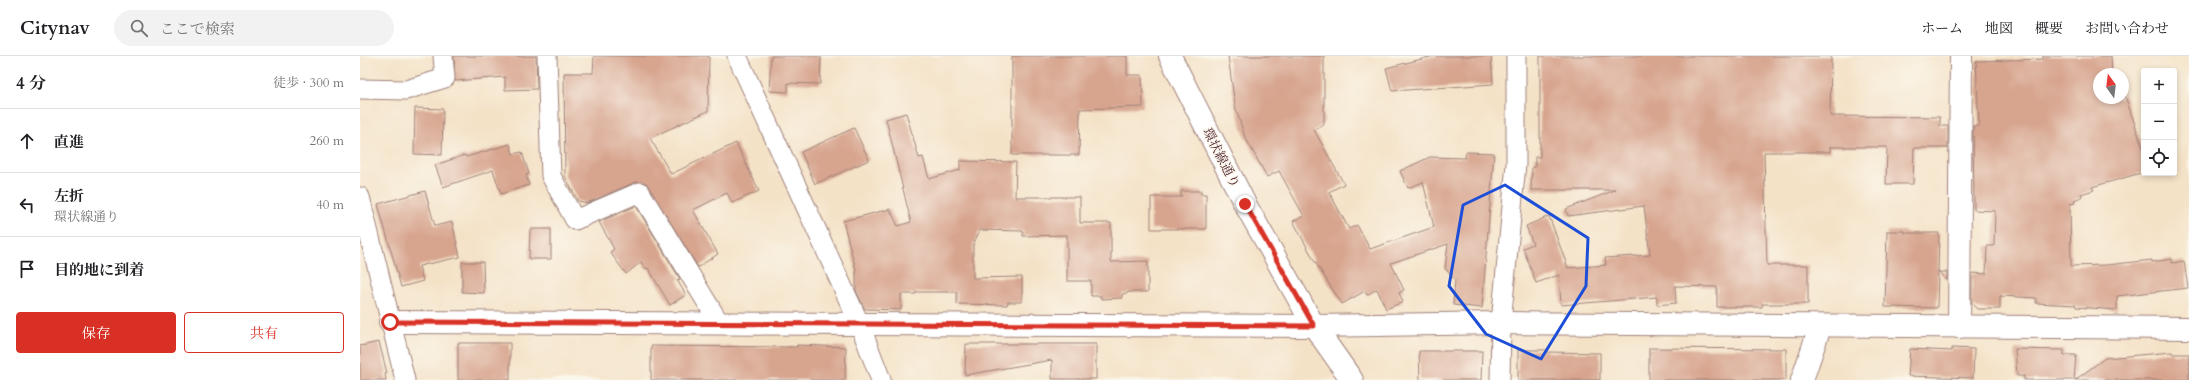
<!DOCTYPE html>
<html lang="ja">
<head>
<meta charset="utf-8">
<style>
	body { margin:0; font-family:Cardo,"Noto Serif JP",serif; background:#f2f2f2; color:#202124 }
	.controls { position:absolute; right:12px; top:12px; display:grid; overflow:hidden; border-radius:4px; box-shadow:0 2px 6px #0003 }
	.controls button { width:36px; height:36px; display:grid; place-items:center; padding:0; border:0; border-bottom:1px solid #e0e0e0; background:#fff; color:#202124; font:20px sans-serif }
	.compass { position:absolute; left:1733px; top:12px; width:36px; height:36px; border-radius:50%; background:#fff; box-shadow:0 2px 6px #0003; rotate:346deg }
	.stop { position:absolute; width:12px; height:12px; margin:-9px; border:3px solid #d93025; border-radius:50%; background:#fff }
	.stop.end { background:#d93025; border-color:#fff; box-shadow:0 1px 4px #0008 }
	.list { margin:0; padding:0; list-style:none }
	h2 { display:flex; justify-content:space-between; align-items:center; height:52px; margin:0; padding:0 16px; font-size:17px }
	h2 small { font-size:13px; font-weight:400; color:#757577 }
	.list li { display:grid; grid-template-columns:26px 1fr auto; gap:12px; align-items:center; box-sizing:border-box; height:64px; padding:0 16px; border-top:1px solid #e0e0e0 }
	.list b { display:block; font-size:15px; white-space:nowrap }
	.list p { margin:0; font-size:13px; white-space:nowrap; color:#757577 }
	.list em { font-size:13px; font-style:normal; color:#757577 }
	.actions { display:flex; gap:8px; padding:12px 16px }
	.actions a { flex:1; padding:9px 0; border:1px solid #d93025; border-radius:4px; text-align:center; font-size:14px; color:#d93025 }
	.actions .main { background:#d93025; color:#fff }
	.icon { flex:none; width:22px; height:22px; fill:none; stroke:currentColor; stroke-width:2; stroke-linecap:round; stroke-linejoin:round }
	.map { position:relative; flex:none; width:1829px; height:324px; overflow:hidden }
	header { display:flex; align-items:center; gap:24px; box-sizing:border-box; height:56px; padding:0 20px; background:#fff; border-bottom:1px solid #e0e0e0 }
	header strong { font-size:19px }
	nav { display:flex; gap:22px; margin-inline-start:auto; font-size:14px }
	.search { width:280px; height:36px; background:#f2f2f2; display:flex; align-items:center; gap:10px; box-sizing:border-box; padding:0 14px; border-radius:22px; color:#757577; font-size:15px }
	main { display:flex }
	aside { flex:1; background:#fff }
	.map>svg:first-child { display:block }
	.building { fill:#d7a48e }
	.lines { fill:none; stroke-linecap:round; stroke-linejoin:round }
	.street-casing { stroke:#9f8079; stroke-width:21 }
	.secondary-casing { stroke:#9f8079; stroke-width:24 }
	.street { stroke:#fff; stroke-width:19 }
	.secondary { stroke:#fff; stroke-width:22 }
	.route { stroke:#d93025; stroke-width:5 }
	.marked { fill:none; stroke:#1d4ed8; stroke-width:3; stroke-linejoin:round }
	.labels { text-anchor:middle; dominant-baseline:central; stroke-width:3; stroke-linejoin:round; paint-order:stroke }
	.street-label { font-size:13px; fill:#4a1f2b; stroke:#fbf7ec }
</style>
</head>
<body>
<header>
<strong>Citynav</strong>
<div class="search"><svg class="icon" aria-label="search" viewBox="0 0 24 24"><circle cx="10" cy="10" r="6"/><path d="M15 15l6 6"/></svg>ここで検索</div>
<nav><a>ホーム</a><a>地図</a><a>概要</a><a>お問い合わせ</a></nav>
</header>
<main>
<aside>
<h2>4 分<small>徒歩 · 300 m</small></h2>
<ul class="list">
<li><svg class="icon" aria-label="ahead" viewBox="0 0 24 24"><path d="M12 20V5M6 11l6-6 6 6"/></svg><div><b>直進</b></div><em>260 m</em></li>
<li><svg class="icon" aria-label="left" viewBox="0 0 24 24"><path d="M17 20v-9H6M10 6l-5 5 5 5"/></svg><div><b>左折</b><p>環状線通り</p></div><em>40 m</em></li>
<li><svg class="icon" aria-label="arrive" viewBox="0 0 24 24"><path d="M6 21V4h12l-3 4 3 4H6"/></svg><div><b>目的地に到着</b></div></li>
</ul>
<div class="actions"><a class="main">保存</a><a>共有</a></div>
</aside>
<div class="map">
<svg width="1829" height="324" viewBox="0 0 1829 324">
	<rect width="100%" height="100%" fill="#fbf7ec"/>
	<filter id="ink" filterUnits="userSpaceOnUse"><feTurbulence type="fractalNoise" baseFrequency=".025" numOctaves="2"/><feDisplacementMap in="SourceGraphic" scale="8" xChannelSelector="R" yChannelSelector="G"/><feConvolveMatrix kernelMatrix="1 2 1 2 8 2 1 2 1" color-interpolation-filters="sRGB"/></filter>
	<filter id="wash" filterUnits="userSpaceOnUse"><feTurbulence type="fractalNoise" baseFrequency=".012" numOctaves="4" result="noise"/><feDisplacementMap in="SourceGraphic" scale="16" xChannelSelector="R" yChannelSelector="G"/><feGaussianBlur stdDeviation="0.9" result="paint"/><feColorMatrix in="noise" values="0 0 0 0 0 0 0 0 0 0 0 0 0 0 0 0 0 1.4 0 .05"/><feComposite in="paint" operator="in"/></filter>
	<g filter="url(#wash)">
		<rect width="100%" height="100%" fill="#f4e2c7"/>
		<g id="blocks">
			<g class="building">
				<polygon points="94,0 176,0 177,33 145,34 145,21 95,25"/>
				<polygon points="234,0 349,0 348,55 290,82 311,118 376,87 399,135 372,147 367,137 333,154 358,198 338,211 286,127 276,126 227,147 218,145 205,120 204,17 233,17"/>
				<polygon points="411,0 461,0 460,28 428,27 428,36 409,35"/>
				<polygon points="652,0 767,0 767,19 782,19 783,51 720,53 719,99 652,99"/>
				<polygon points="868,0 964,0 964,68 954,74 984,128 969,136 989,173 997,169 1010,193 1074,171 1063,126 1048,132 1040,115 1070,101 1105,102 1106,96 1134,97 1122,252 1093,249 1095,224 1085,212 1088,188 1031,207 1044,234 1039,237 1043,246 1026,253 1017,233 1007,239 1005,235 982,248 955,206 933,165 944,160 919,115 907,121 885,81 875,50"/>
				<polygon points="1074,0 1131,0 1133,28 1032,35 1026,12"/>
				<polygon points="1180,0 1471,0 1470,60 1580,61 1580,70 1588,70 1588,92 1554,92 1553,128 1526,128 1527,91 1470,91 1470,96 1404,96 1407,209 1448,209 1448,248 1402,248 1402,251 1357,251 1357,231 1315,230 1316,247 1297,249 1297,241 1201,249 1199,219 1176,227 1163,192 1173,188 1166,170 1189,160 1208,212 1246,209 1245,202 1290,199 1284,150 1208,160 1206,153 1255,134 1171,134 1172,111 1175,111 1175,101 1180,101"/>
				<polygon points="1683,0 1751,0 1752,18 1739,18 1739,42 1763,42 1763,34 1784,95 1784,116 1732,131 1734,134 1721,138 1722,141 1714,144 1715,147 1710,148 1711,210 1747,209 1792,204 1792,206 1812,203 1812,207 1824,205 1828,232 1757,240 1757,254 1716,251 1716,249 1676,247 1676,242 1640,240 1640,253 1617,253 1612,248 1612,217 1626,218 1627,190 1634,190 1635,155 1614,154 1613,70 1619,70 1616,5 1683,3"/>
				<polygon points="55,52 83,53 82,99 54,98"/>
				<polygon points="546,57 559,102 563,101 569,123 600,114 600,105 656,106 655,141 720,141 720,167 751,167 751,206 788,205 788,236 768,236 768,237 762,238 762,242 741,243 741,240 731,240 731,225 707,225 707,179 663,180 663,175 620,174 613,189 613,222 662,221 662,246 648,246 647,249 597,248 597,236 556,236 556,238 541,238 541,254 505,253 496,234 496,214 483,165 530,153 538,170 551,166 526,63"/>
				<polygon points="494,72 509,104 455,128 441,96"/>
				<polygon points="150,88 153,98 162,96 169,118 166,119 169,129 141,138 133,114 83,131 75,109 105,99 106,101"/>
				<polygon points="65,135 75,170 92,166 100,201 59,210 63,225 41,231 18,148"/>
				<polygon points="821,135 841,135 841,138 846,138 846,173 791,173 791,141 821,141"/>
				<polygon points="276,150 320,223 317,224 326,239 310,249 288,212 286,213 281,206 266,218 250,196 254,193 239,166"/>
				<polygon points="170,173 191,173 191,203 169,203"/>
				<polygon points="1527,175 1545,175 1545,177 1579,177 1578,216 1587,216 1587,224 1578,215 1577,252 1525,251"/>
				<polygon points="102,206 123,206 124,237 102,236"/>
				<polygon points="19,286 27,317 25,318 26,324 0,324 0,290"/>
				<rect x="98" y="287" width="52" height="37"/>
				<polygon points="606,288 736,288 736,323 692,323 692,304 605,319"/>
				<polygon points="437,289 486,291 485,324 291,324 291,290 437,291"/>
				<polygon points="1289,292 1426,293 1426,324 1289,324"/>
				<polygon points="1592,292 1614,293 1613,322 1548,320 1550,293 1592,295"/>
				<polygon points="1655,293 1704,294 1704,299 1716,299 1714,324 1664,324 1664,320 1657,320"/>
				<polygon points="1158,294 1187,294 1187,296 1240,297 1240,324 1158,324"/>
				<polygon points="1059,295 1122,295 1121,324 1060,324"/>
				<polygon points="1812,296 1813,298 1829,298 1829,324 1715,324 1745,302"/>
			</g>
		</g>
	</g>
	<g filter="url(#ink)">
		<use href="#blocks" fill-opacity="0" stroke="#9f8079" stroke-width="1"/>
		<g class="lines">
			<defs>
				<g id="street">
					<polyline points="187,0 191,120 215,164 280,136 360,268"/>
					<polyline points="377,0 500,269 521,324"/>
					<polyline points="0,33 46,34 85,22 83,0"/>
					<polyline points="0,141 45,324"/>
					<polyline points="1140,324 1141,267 1156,108 1156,0"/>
				</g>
				<g id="secondary">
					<polyline points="810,0 885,148 954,270 992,324"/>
					<polyline points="30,266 954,270 1141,267 1829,272"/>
					<polyline points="1599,271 1601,0"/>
					<polyline points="1442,324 1460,271"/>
				</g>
			</defs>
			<use href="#street" class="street-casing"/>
			<use href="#secondary" class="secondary-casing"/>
			<use href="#street" class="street"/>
			<use href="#secondary" class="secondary"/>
		</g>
	</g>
	<g class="lines" filter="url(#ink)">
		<polyline class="route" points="30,266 954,270 885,148"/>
	</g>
	<path class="marked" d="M1145 129 1228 182 1226 230 1181 303 1126 278 1089 230 1103 149Z"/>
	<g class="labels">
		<g class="street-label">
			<text transform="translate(861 102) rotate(63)">環状線通り</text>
		</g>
	</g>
</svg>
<div class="controls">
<button>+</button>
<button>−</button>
<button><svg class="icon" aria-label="locate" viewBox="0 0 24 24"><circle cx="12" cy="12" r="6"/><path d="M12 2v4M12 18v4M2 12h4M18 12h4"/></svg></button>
</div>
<svg class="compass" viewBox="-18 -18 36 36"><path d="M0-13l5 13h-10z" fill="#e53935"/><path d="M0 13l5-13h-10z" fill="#757577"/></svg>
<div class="stop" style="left:30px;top:266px"></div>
<div class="stop end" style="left:885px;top:148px"></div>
</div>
</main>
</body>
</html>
